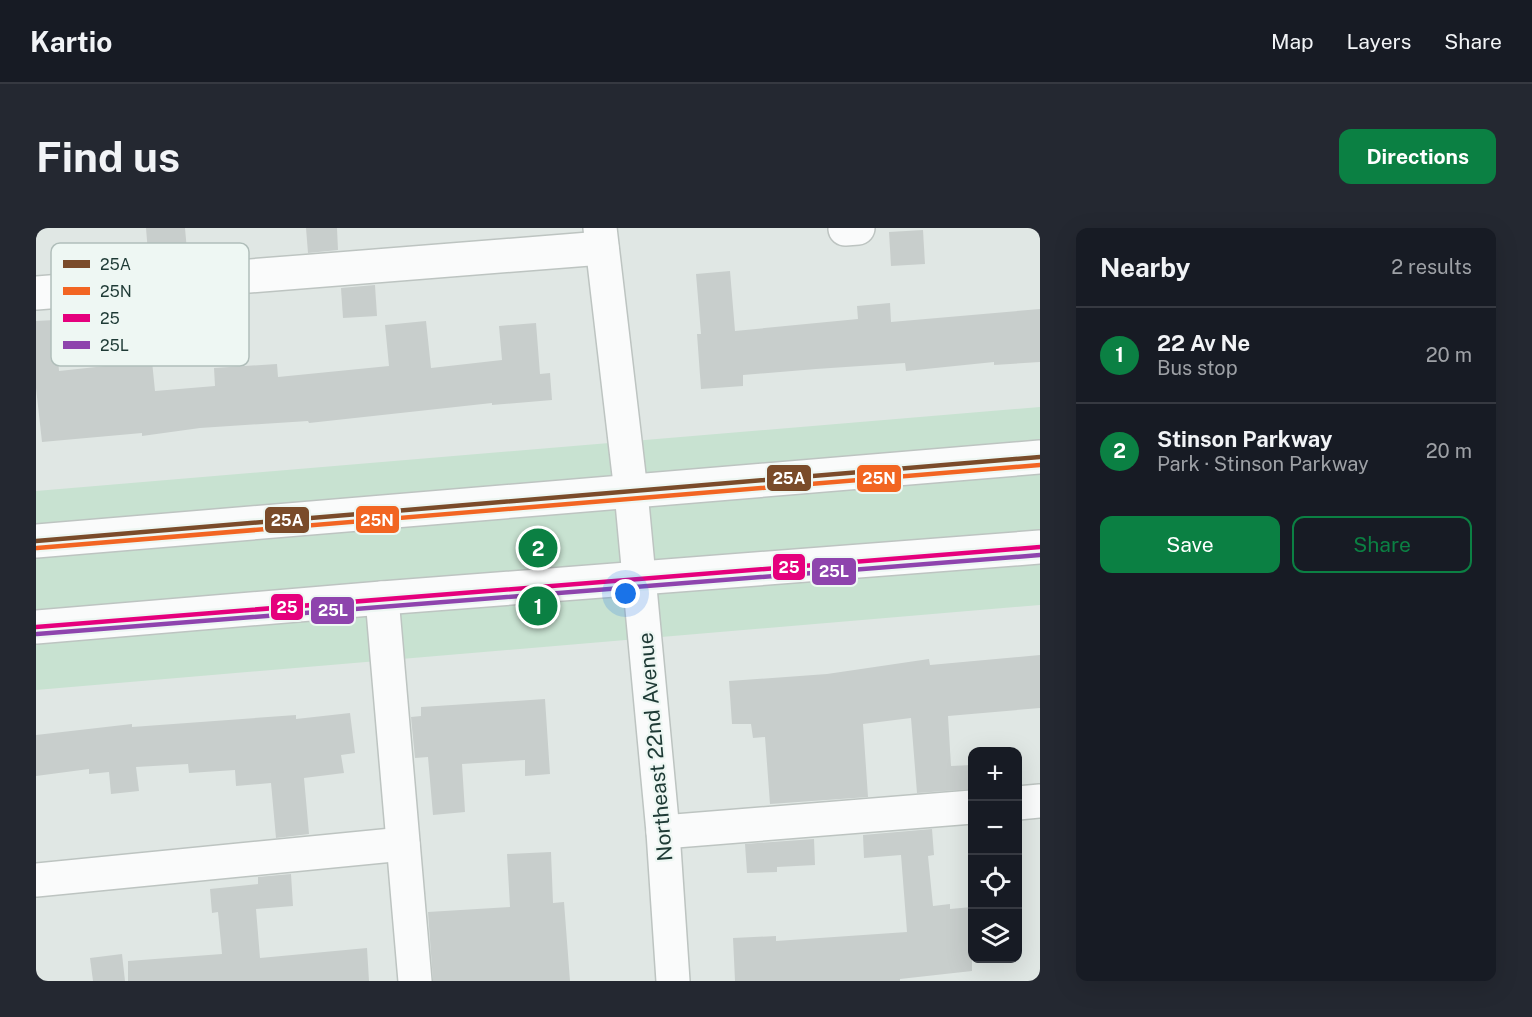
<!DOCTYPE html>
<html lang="en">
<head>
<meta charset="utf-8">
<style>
	body { margin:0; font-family:"Public Sans",sans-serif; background:#242831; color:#f1f3f6 }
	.controls { position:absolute; right:18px; bottom:18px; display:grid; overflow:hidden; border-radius:12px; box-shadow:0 6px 24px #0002 }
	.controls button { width:54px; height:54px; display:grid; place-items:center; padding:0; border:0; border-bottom:2px solid #363941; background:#171b24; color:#f1f3f6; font:30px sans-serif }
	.you { position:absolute; left:590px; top:366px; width:21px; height:21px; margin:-15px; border:4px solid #fff; border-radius:50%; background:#1a73e8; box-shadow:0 0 0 9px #1a73e833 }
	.badge { display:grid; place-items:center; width:39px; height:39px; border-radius:50%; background:#0b8043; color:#fff; font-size:20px; font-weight:700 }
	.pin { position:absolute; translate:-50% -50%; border:3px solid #fff; box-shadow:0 2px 6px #0006 }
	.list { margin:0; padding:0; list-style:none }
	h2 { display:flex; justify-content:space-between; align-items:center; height:78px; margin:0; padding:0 24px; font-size:26px }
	h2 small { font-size:20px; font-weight:400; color:#9ea1a6 }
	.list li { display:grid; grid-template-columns:39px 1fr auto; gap:18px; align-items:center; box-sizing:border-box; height:96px; padding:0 24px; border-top:2px solid #363941 }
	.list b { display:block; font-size:22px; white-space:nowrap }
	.list p { margin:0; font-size:20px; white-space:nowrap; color:#9ea1a6 }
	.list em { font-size:20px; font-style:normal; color:#9ea1a6 }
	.actions { display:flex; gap:12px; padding:18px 24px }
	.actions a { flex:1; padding:14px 0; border:2px solid #0b8043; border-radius:12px; text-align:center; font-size:21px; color:#0b8043 }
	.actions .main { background:#0b8043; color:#fff }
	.icon { flex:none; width:33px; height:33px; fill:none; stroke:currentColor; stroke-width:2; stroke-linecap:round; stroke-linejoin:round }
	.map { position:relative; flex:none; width:1004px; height:753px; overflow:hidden; border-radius:12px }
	header { display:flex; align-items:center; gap:36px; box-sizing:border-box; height:84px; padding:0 30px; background:#171b24; border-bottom:2px solid #363941 }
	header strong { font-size:28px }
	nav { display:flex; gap:33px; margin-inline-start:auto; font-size:21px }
	.intro { display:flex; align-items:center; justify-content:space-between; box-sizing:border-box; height:144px; padding:0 36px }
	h1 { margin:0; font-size:42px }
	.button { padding:15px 27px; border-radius:12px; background:#0b8043; color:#fff; font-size:21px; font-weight:700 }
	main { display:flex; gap:36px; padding:0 36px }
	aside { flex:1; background:#171b24; border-radius:12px; box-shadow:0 6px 24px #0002 }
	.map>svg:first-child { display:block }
	.green { fill:#c8e2d1 }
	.building { fill:#c8cecc }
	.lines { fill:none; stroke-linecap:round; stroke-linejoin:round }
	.minor-casing { stroke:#bdc4c1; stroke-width:36 }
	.minor { stroke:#fafbfb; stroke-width:33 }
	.bus-1-casing { stroke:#eef7f3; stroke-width:9 }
	.bus-2-casing { stroke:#eef7f3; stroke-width:9 }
	.bus-3-casing { stroke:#eef7f3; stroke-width:9 }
	.bus-4-casing { stroke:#eef7f3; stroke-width:9 }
	.bus-1 { stroke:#7a4b2a; stroke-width:4.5 }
	.bus-2 { stroke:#f26522; stroke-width:4.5 }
	.bus-3 { stroke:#e5007d; stroke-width:4.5 }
	.bus-4 { stroke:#8e44ad; stroke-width:4.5 }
	.labels { text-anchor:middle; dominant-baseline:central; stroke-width:4.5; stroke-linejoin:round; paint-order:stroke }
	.street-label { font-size:21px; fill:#1e3a35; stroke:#eef7f3 }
	.key { fill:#eef7f3; stroke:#b0beba; stroke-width:1.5 }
	.key-label { font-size:16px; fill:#1e3a35 }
	.line-badge { stroke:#eef7f3; stroke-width:2 }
	.badge-label { font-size:16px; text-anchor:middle; font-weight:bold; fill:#fff }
</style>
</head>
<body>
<header>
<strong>Kartio</strong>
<nav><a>Map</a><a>Layers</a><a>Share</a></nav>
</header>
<div class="intro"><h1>Find us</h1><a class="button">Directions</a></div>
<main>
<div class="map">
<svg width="1004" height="753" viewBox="0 0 1004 753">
	<rect width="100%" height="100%" fill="#e0e7e4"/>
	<polygon class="green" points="1004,179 1004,377 0,462 0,263"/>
	<g class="building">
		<polygon points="110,0 149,0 152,34 113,37"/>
		<polygon points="270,0 301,0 302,22 272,25"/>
		<polygon points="887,2 889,36 855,38 853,4"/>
		<polygon points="694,43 699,103 822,91 821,78 854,75 855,94 1004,81 1004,134 958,137 958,134 870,143 869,135 780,141 707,147 707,158 665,161 661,106 665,106 660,46"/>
		<polygon points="339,57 341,88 307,90 305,60"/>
		<polygon points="19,92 23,143 116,133 119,163 179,158 178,140 241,136 242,149 353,138 349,97 390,93 395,140 466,132 463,98 500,95 504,146 514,145 516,172 456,177 456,175 273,195 272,193 164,200 106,208 106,205 6,214 0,160 0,93"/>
		<polygon points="1004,427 1004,480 912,488 915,538 936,537 936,561 881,565 875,490 827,496 832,569 734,576 729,509 717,510 715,496 696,496 693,453 791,446 893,431 894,437"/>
		<polygon points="509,471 514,546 489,548 489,532 426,536 429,584 397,587 392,529 379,530 375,489 385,488 385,479"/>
		<polygon points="314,485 319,525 305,527 308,545 268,550 273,606 240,610 235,555 200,558 199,542 153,545 152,536 100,539 103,563 75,566 73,544 53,546 53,541 0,548 0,507 96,496 96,499 260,487 260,491"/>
		<polygon points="896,601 898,627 892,628 897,678 914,676 914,681 936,679 936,743 864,751 864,753 699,753 697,710 740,708 740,713 871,704 865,627 828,630 827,607"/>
		<polygon points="778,611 779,637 741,639 741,644 711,645 709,616"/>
		<polygon points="515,624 517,675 528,674 534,753 397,753 392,684 474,679 471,626"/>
		<polygon points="255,646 257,678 220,681 224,730 331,720 333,753 92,753 92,733 186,726 182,684 176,685 174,661 222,656 222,649"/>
		<polygon points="86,726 89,753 57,753 54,730"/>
	</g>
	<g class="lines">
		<defs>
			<g id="minor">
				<polyline points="564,0 595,264 627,604 637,753"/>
				<polyline points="809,1 822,0"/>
				<polyline points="0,65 566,20"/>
				<polyline points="0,313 1004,229"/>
				<polyline points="346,370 379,753"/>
				<polyline points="0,399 346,370 1004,319"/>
				<polyline points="982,575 1004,573"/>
				<polyline points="627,604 936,579"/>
				<polyline points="0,652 367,616"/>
			</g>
		</defs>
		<use href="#minor" class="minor-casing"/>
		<use href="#minor" class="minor"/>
		<defs>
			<polyline id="bus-1" points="0,313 1004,229"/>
			<polyline id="bus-2" points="1,320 1004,237"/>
			<polyline id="bus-3" points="0,399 1004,319"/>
			<polyline id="bus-4" points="1,406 1004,327"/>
		</defs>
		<use href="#bus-1" class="bus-1-casing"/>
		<use href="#bus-2" class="bus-2-casing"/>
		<use href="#bus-3" class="bus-3-casing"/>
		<use href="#bus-4" class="bus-4-casing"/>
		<use href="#bus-1" class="bus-1"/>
		<use href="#bus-2" class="bus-2"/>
		<use href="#bus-3" class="bus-3"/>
		<use href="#bus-4" class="bus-4"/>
	</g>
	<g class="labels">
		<g class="street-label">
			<text transform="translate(619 519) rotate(-95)">Northeast 22nd Avenue</text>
		</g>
	</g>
	<rect x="15" y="15" width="198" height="123" rx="9" class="key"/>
	<rect x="27" y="32" width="27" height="8" fill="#7a4b2a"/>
	<rect x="27" y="59" width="27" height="8" fill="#f26522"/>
	<rect x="27" y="86" width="27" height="8" fill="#e5007d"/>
	<rect x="27" y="113" width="27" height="8" fill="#8e44ad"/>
	<g class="key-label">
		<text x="64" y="42">25A</text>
		<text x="64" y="69">25N</text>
		<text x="64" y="96">25</text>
		<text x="64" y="123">25L</text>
	</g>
	<g class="line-badge">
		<rect x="730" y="236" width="46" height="28" rx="6" fill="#7a4b2a"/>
		<rect x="820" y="236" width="46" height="29" rx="6" fill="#f26522"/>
		<rect x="319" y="277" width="45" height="29" rx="6" fill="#f26522"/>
		<rect x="228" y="278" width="46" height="28" rx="6" fill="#7a4b2a"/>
		<rect x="736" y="325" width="34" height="28" rx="6" fill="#e5007d"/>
		<rect x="775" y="329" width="46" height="29" rx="6" fill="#8e44ad"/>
		<rect x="234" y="365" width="34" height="28" rx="6" fill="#e5007d"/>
		<rect x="274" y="368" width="45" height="29" rx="6" fill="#8e44ad"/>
	</g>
	<g class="badge-label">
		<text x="753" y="256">25A</text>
		<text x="843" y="256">25N</text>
		<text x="341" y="298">25N</text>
		<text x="251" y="298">25A</text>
		<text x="753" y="345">25</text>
		<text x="798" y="349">25L</text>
		<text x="251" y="385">25</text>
		<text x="297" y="388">25L</text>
	</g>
</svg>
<div class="controls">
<button>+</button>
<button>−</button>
<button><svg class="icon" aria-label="locate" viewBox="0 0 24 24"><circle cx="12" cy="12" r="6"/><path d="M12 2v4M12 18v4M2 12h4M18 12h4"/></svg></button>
<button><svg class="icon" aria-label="layers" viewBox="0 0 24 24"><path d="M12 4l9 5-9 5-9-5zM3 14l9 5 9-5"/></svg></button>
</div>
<div class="you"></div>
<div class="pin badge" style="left:502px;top:378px">1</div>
<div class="pin badge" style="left:502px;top:320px">2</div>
</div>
<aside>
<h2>Nearby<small>2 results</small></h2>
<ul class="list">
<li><span class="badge">1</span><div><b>22 Av Ne</b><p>Bus stop</p></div><em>20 m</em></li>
<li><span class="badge">2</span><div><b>Stinson Parkway</b><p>Park · Stinson Parkway</p></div><em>20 m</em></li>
</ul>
<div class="actions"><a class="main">Save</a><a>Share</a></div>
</aside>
</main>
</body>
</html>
